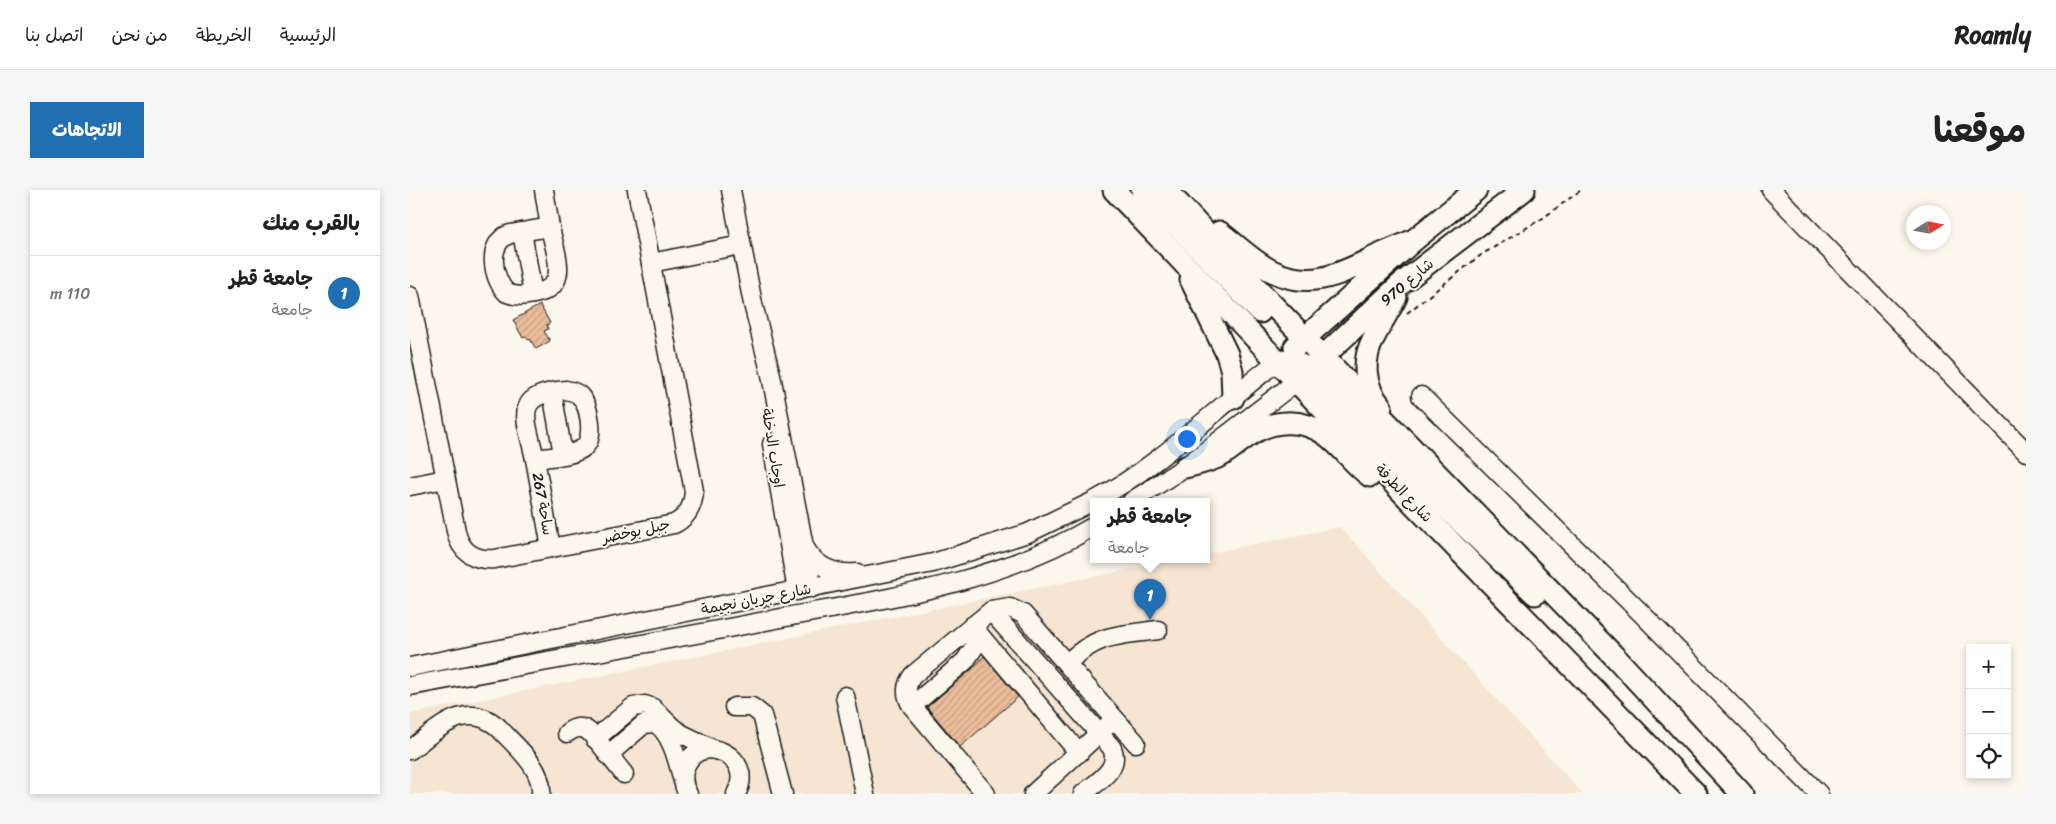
<!DOCTYPE html>
<html lang="ar">
<head>
<meta charset="utf-8">
<style>
	body { margin:0; font-family:Sriracha,"Playpen Sans Arabic",sans-serif; background:#f6f6f6; color:#222; direction:rtl }
	.controls { position:absolute; right:15px; bottom:15px; display:grid; overflow:hidden; border-radius:0px; box-shadow:0 2px 8px #0003 }
	.controls button { width:45px; height:45px; display:grid; place-items:center; padding:0; border:0; border-bottom:1px solid #e0e0e0; background:#fff; color:#222; font:25px sans-serif }
	.compass { position:absolute; left:1496px; top:15px; width:45px; height:45px; border-radius:50%; background:#fff; box-shadow:0 2px 8px #0003; rotate:79deg }
	.you { position:absolute; left:776px; top:248px; width:18px; height:18px; margin:-12px; border:4px solid #fff; border-radius:50%; background:#1a73e8; box-shadow:0 0 0 8px #1a73e833 }
	.badge { display:grid; place-items:center; width:32px; height:32px; border-radius:50%; background:#1f6fb2; color:#fff; font-size:16px; font-weight:700 }
	.pin { position:absolute; translate:-50% -41px; filter:drop-shadow(0 1px 2px #0008) }
	.pin::after { content:''; position:absolute; top:26px; width:18px; height:15px; background:inherit; clip-path:polygon(0 0,100% 0,50% 100%) }
	.popup { position:absolute; left:680px; top:308px; width:120px; height:65px; box-sizing:border-box; display:grid; place-content:center; border-radius:0px; background:#fff; filter:drop-shadow(0 1px 4px #0005); font-size:16px; white-space:nowrap; color:#767676 }
	.popup b { font-size:19px; color:#222 }
	.popup::after { content:''; position:absolute; left:50%; top:100%; margin-left:-10px; border:10px solid transparent; border-top-color:#fff }
	.list { margin:0; padding:0; list-style:none }
	h2 { display:flex; justify-content:space-between; align-items:center; height:65px; margin:0; padding:0 20px; font-size:21px }
	h2 small { font-size:16px; font-weight:400; color:#767676 }
	.list li { display:grid; grid-template-columns:32px 1fr auto; gap:15px; align-items:center; box-sizing:border-box; height:75px; padding:0 20px; border-top:1px solid #e0e0e0 }
	.list b { display:block; font-size:19px; white-space:nowrap }
	.list p { margin:0; font-size:16px; white-space:nowrap; color:#767676 }
	.list em { font-size:16px; font-style:normal; color:#767676 }
	.icon { flex:none; width:28px; height:28px; fill:none; stroke:currentColor; stroke-width:2; stroke-linecap:round; stroke-linejoin:round }
	.map { position:relative; flex:none; width:1616px; height:604px; overflow:hidden; direction:ltr; border-radius:0px }
	header { display:flex; align-items:center; gap:30px; box-sizing:border-box; height:70px; padding:0 25px; background:#fff; border-bottom:1px solid #e0e0e0 }
	header strong { font-size:24px }
	nav { display:flex; gap:28px; margin-inline-start:auto; font-size:18px }
	.intro { display:flex; align-items:center; justify-content:space-between; box-sizing:border-box; height:120px; padding:0 30px }
	h1 { margin:0; font-size:35px }
	.button { padding:12px 22px; border-radius:0px; background:#1f6fb2; color:#fff; font-size:18px; font-weight:700 }
	main { display:flex; gap:30px; padding:0 30px }
	aside { flex:1; background:#fff; border-radius:0px; box-shadow:0 2px 8px #0003 }
	.map>svg:first-child { display:block }
	.built { fill:#f6e5d3 }
	.building { fill:url(#building-hatch); stroke:#1c1c1c }
	.lines { fill:none; stroke-linecap:round; stroke-linejoin:round }
	.minor-casing { stroke:#1c1c1c; stroke-width:21 }
	.major-casing { stroke:#1c1c1c; stroke-width:25 }
	.path { stroke:#1c1c1c; stroke-width:2; stroke-dasharray:5 4; stroke-linecap:butt }
	.minor { stroke:#fbf7ec; stroke-width:18 }
	.major { stroke:#fbf7ec; stroke-width:21 }
	.labels { text-anchor:middle; dominant-baseline:central; stroke-width:4; stroke-linejoin:round; paint-order:stroke }
	.street-label { font-size:15px; fill:#1c1c1c; stroke:#fbf7ec }
</style>
</head>
<body>
<header>
<strong>Roamly</strong>
<nav><a>الرئيسية</a><a>الخريطة</a><a>من نحن</a><a>اتصل بنا</a></nav>
</header>
<div class="intro"><h1>موقعنا</h1><a class="button">الاتجاهات</a></div>
<main>
<div class="map">
<svg width="1616" height="604" viewBox="0 0 1616 604">
	<defs>
		<pattern id="building-hatch" width="6" height="6" patternUnits="userSpaceOnUse" patternTransform="scale(1.25)"><rect width="6" height="6" fill="#eabc9a"/><path d="M-1 1l2-2M0 6l6-6M5 7l2-2" fill="none" stroke="#c8a184"/></pattern>
	</defs>
	<rect width="100%" height="100%" fill="#fbf7ec"/>
	<filter id="ink" filterUnits="userSpaceOnUse"><feTurbulence type="fractalNoise" baseFrequency=".02" numOctaves="2"/><feDisplacementMap in="SourceGraphic" scale="10" xChannelSelector="R" yChannelSelector="G"/><feConvolveMatrix kernelMatrix="1 2 1 2 8 2 1 2 1" color-interpolation-filters="sRGB"/></filter>
	<g filter="url(#ink)">
		<polygon class="built" points="930,337 1173,604 0,604 0,524 771,369 796,369 796,364"/>
		<g class="building">
			<polygon points="130,115 140,133 137,135 138,139 134,141 140,151 126,159 120,149 118,150 116,146 113,148 103,130"/>
			<polygon points="574,466 608,507 550,557 517,517 562,479"/>
		</g>
		<g class="lines">
			<defs>
				<g id="minor">
					<polyline points="134,0 140,37"/>
					<polyline points="321,0 343,114 361,185 402,398"/>
					<polyline points="1361,0 1616,262"/>
					<path d="M140 37C145 64 162 97 124 104 114 106 107 107 97 103 82 89 76 52 100 44Z"/>
					<polyline points="112,42 123,104"/>
					<polyline points="241,73 331,55"/>
					<path d="M0 106 46 341C50 362 65 371 85 369L264 334C278 327 283 316 284 301L227 0"/>
					<path d="M156 200C162 201 167 203 170 206 180 216 185 248 174 257 165 266 137 267 125 269 116 227 101 205 156 200Z"/>
					<polyline points="142,202 153,264"/>
					<polyline points="1011,206 1232,424 1409,604"/>
					<polyline points="362,254 387,401"/>
					<polyline points="125,269 141,358"/>
					<polyline points="0,296 35,289"/>
					<path d="M684 311C752 274 806 218 868 171"/>
					<polyline points="722,311 775,277 887,191"/>
					<path d="M395 358C406 377 425 385 447 383"/>
					<path d="M581 421 702 558C711 579 688 591 673 604"/>
					<polyline points="562,436 669,563"/>
					<path d="M657 473C689 443 707 446 748 440"/>
					<polyline points="0,477 523,373 618,343 684,311"/>
					<path d="M0 496C124 473 248 452 371 428 478 408 588 393 684 336"/>
					<polyline points="435,506 455,604"/>
					<polyline points="502,516 555,471 571,447"/>
					<polyline points="324,517 342,517 352,525 373,604"/>
					<path d="M157 543C162 539 168 536 175 539 184 543 206 575 214 584"/>
					<polyline points="185,549 223,517 235,515 243,518 262,537 272,544 305,560"/>
					<path d="M0 560C27 540 55 509 88 537 105 556 133 577 131 604"/>
					<path d="M198 565 234 534 245 533C262 543 268 573 273 591"/>
					<path d="M278 604C273 596 272 587 275 577 290 540 347 567 326 604"/>
					<path d="M576 604 502 516C495 506 495 495 503 485L581 421 600 418 613 424 726 553"/>
					<polyline points="623,604 698,535"/>
				</g>
				<g id="major">
					<polyline points="704,0 992,302 1286,604"/>
					<polyline points="732,0 850,122"/>
					<polyline points="756,0 855,107 1207,469 1332,604"/>
					<path d="M809 42C827 55 843 72 862 81 901 100 930 84 965 67 978 61 991 56 1004 50"/>
					<polyline points="781,90 817,164 822,181 823,208"/>
					<polyline points="885,157 1004,50 1066,0"/>
					<polyline points="868,171 884,172 900,179 995,278 1125,404"/>
					<polyline points="903,176 992,93 1114,0"/>
					<path d="M971 217C968 212 963 207 961 201 945 163 971 138 986 107"/>
					<path d="M775 277C788 274 801 271 812 265 822 259 830 251 840 245 863 229 892 229 915 244 932 256 943 274 960 286"/>
				</g>
			</defs>
			<use href="#minor" class="minor-casing"/>
			<use href="#major" class="major-casing"/>
			<polyline class="path" points="997,123 1071,65 1133,28 1171,0"/>
			<use href="#minor" class="minor"/>
			<use href="#major" class="major"/>
		</g>
	</g>
	<g class="labels">
		<g class="street-label">
			<text transform="translate(997 92) rotate(-40)">شارع 970</text>
			<text transform="translate(363 258) rotate(81)">اوجاب الدخلة</text>
			<text transform="translate(994 303) rotate(46)">شارع الطرفة</text>
			<text transform="translate(133 314) rotate(80)">ساحة 267</text>
			<text transform="translate(226 341) rotate(-12)">جبل بوخضر</text>
			<text transform="translate(346 409) rotate(-11)">شارع جريان نجيمة</text>
		</g>
	</g>
</svg>
<div class="controls">
<button>+</button>
<button>−</button>
<button><svg class="icon" aria-label="locate" viewBox="0 0 24 24"><circle cx="12" cy="12" r="6"/><path d="M12 2v4M12 18v4M2 12h4M18 12h4"/></svg></button>
</div>
<svg class="compass" viewBox="-18 -18 36 36"><path d="M0-13l5 13h-10z" fill="#e53935"/><path d="M0 13l5-13h-10z" fill="#767676"/></svg>
<div class="you"></div>
<div class="pin badge" style="left:740px;top:430px">1</div>
<div class="popup"><b>جامعة قطر</b>جامعة</div>
</div>
<aside>
<h2>بالقرب منك<small></small></h2>
<ul class="list">
<li><span class="badge">1</span><div><b>جامعة قطر</b><p>جامعة</p></div><em>110 m</em></li>
</ul>
</aside>
</main>
</body>
</html>
